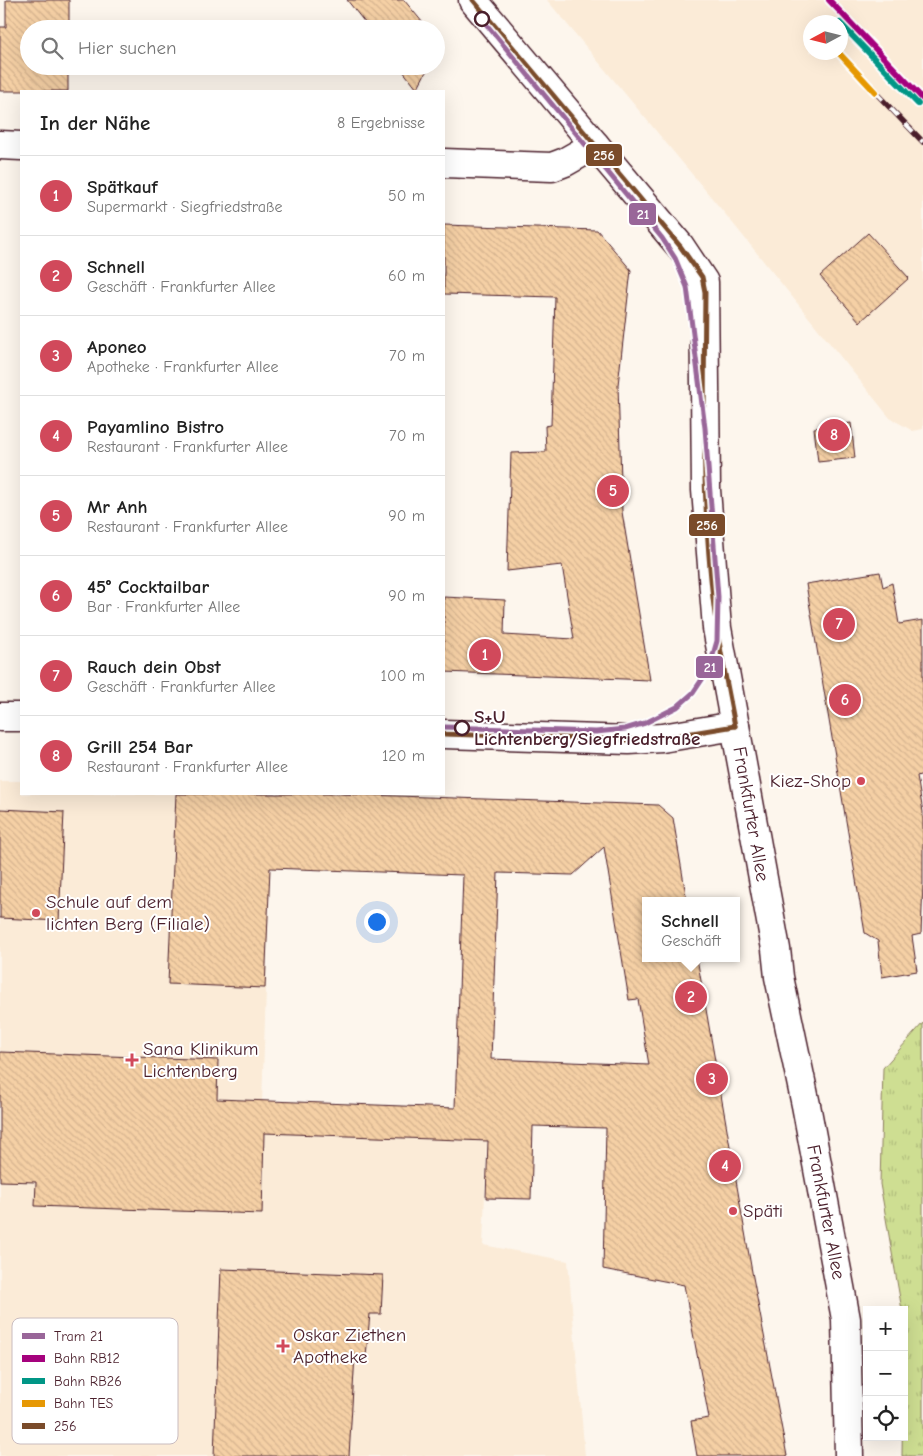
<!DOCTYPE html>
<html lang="de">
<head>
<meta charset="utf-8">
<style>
	body { margin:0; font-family:"Comic Neue",sans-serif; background:#f6f6f6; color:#222 }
	.controls { position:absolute; right:15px; bottom:15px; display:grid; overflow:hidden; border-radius:0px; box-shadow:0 5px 20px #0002 }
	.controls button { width:45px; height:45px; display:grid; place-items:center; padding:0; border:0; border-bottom:1px solid #e0e0e0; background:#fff; color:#222; font:25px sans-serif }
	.compass { position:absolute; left:803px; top:15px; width:45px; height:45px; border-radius:50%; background:#fff; box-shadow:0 5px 20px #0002; rotate:263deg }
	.you { position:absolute; left:376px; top:921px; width:18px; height:18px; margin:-12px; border:4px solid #fff; border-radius:50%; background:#1a73e8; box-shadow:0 0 0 8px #1a73e833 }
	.badge { display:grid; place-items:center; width:32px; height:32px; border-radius:50%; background:#d1495b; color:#fff; font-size:16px; font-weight:700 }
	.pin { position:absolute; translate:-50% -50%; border:2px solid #fff; box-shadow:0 1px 5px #0006 }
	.popup { position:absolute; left:642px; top:897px; width:98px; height:65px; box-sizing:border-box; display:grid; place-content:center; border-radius:0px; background:#fff; filter:drop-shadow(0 1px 4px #0005); font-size:16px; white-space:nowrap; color:#767676 }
	.popup b { font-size:19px; color:#222 }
	.popup::after { content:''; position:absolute; left:50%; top:100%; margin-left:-10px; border:10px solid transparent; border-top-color:#fff }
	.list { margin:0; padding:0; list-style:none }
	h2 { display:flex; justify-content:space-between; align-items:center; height:65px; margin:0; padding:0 20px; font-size:21px }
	h2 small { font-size:16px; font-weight:400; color:#767676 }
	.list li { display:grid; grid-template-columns:32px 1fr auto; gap:15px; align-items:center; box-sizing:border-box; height:80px; padding:0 20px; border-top:1px solid #e0e0e0 }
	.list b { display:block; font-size:19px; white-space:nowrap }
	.list p { margin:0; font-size:16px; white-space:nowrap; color:#767676 }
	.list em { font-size:16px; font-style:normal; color:#767676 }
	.icon { flex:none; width:28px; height:28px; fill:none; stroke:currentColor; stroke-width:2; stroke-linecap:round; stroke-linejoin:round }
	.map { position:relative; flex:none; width:923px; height:1456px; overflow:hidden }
	.search { position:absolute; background:#fff; box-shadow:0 5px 20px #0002; left:20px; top:20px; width:425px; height:55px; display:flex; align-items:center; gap:12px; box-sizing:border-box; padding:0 18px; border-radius:28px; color:#767676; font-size:19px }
	.panel { position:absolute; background:#fff; box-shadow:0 5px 20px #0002; left:20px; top:90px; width:425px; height:705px; border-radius:0px }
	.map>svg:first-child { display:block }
	.built { fill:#fbebd7; fill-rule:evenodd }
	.grass { fill:url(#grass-tufts); stroke:#8c7e5e }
	.building { fill:url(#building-back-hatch); stroke:#4a1f2b; fill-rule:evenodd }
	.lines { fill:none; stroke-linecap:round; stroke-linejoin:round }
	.minor-casing { stroke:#4a1f2b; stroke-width:31 }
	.minor { stroke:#fff; stroke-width:28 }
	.rail-casing { stroke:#4a1f2b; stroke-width:5.5 }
	.rail { stroke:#fff; stroke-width:4; stroke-dasharray:11; stroke-linecap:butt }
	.bus-1-casing { stroke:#fff; stroke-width:9 }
	.bus-1 { stroke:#7a4b2a; stroke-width:5 }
	.rail-1-casing { stroke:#fff; stroke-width:10 }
	.rail-2-casing { stroke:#fff; stroke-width:10 }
	.rail-3-casing { stroke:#fff; stroke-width:10 }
	.rail-1 { stroke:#a5027d; stroke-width:6 }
	.rail-2 { stroke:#009686; stroke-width:6 }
	.rail-3 { stroke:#e69804; stroke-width:6 }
	.tram-1-casing { stroke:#fff; stroke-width:9 }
	.tram-1 { stroke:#969; stroke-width:5 }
	.stop-dot { fill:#fff; stroke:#4a1f2b; stroke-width:2.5 }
	.poi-dot { fill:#d1495b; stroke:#fff; stroke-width:2 }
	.labels { text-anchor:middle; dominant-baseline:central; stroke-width:4; stroke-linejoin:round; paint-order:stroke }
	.stop-label { font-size:19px; font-weight:bold; fill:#4a1f2b; stroke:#fff; text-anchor:start }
	.poi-label { font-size:19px; fill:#4a1f2b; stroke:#fff; text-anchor:start }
	.street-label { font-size:19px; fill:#4a1f2b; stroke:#fff }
	.key { fill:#fff; stroke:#c9bcbf; stroke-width:1 }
	.key-label { font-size:14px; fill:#4a1f2b }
	.line-badge { stroke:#fff; stroke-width:2 }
	.badge-label { font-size:14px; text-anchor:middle; font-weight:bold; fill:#fff }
</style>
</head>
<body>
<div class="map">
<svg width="923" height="1456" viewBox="0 0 923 1456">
	<defs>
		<pattern id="grass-tufts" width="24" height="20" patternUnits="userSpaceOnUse" patternTransform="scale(1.25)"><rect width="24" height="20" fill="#cede92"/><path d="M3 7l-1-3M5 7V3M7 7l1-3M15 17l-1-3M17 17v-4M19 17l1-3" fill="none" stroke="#b2be7e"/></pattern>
		<pattern id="building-back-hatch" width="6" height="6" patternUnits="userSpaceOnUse" patternTransform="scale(1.25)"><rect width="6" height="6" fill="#f5d0a5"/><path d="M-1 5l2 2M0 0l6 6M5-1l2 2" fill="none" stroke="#d4b28e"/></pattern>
	</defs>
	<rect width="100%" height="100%" fill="#fdf6ed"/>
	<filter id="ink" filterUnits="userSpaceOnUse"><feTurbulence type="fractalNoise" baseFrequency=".02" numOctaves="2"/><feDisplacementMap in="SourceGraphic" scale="10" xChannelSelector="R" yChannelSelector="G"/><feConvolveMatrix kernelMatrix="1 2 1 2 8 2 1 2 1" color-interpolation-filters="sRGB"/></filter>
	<g filter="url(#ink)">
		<g class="built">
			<path d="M547 0H923V429L913 431 890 418 731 221ZM810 22H840V52H810Z"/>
			<polygon points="0,781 21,781 21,794 273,794 261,1131 487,1141 483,1245 568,1261 585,1456 0,1456"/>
		</g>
		<polygon class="grass" points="923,1023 923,1456 902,1456 904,1310 902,1310 880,1184 883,1068"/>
		<g class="building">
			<polygon points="6,0 69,0 69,29 29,29 29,66 68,66 68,91 0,91 0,27 6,27"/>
			<polygon points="347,0 404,0 428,29 370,29"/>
			<polygon points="399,66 429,66 417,89"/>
			<polygon points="444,225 597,230 631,270 618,385 622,512 650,680 444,672 444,597 505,600 504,635 574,639 562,565 507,571 511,453 546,452 545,426 551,425 555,297 444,294"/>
			<polygon points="868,233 909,278 860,322 820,276"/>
			<polygon points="851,423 855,458 818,462 814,428"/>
			<polygon points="880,572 883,587 892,583 899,624 923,620 923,774 917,776 923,812 923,883 921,934 912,936 917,971 882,977 878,941 865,933 806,584"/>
			<path d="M176 794H339L658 805 673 818 687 901H646V958H697L752 1272 787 1456H697L691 1421 709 1418 684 1285 603 1269 606 1128 533 1126 531 1199 486 1198 488 1141 264 1133 262 1214 35 1206 36 1182 0 1181V1052L218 1060 217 1099 455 1108 463 875 270 868 265 988 168 984ZM604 847 629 1000 638 999 649 1065 491 1059 498 873 573 875Z"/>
			<polygon points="0,809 64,812 59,921 0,918"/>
			<polygon points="221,1269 383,1275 381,1314 370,1314 366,1356 355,1355 349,1456 214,1456"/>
		</g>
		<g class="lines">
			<defs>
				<g id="minor">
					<polyline points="473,0 680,246 704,282 706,490 717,628 776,949 779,977 806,1105 846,1319 849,1456"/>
					<polyline points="0,145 21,146"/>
					<polyline points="444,163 552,167 565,162 595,145"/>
					<polyline points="0,717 21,717"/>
					<polyline points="444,734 629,740 662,738 735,726"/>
				</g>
			</defs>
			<use href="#minor" class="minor-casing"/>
			<use href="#minor" class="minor"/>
			<defs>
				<polyline id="rail" points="875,92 923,142"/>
			</defs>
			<use href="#rail" class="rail-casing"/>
			<use href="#rail" class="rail"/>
			<defs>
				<g id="bus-1">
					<path d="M473 0 680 246 702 277 705 292C704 403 701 519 717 629 722 661 729 694 735 726"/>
					<polyline points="444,734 629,740 662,738 735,726"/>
				</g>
			</defs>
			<use href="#bus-1" class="bus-1-casing"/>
			<use href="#bus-1" class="bus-1"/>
			<defs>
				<polyline id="rail-1" points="829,0 923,99"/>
				<polyline id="rail-2" points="840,23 918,104"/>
				<polyline id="rail-3" points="838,52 875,92"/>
			</defs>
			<use href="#rail-1" class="rail-1-casing"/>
			<use href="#rail-2" class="rail-2-casing"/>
			<use href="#rail-3" class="rail-3-casing"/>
			<use href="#rail-1" class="rail-1"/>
			<use href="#rail-2" class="rail-2"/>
			<use href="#rail-3" class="rail-3"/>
			<defs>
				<polyline id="tram-1" points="444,727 596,732 625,729 645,723 677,707 693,693 709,669 717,641 718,597 705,428 687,287 675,258 662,238 482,19"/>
			</defs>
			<use href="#tram-1" class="tram-1-casing"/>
			<use href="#tram-1" class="tram-1"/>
		</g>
	</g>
	<g class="stop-dot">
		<circle cx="482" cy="19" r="7"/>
		<circle cx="462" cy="728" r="7"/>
	</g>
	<g class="poi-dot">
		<circle cx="861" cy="781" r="5"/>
		<circle cx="36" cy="913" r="5"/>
		<path d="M129.5 1052.5h5v5h5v5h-5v5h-5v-5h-5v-5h5z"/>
		<circle cx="733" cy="1211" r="5"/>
		<path d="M280.5 1338.5h5v5h5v5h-5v5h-5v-5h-5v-5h5z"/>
	</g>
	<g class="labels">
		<g class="stop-label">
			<text x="474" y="717">S+U<tspan x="474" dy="22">Lichtenberg/Siegfriedstraße</tspan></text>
		</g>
		<g class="poi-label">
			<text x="851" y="781" text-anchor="end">Kiez-Shop</text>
			<text x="46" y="902">Schule auf dem<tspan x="46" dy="22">lichten Berg (Filiale)</tspan></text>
			<text x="143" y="1049">Sana Klinikum<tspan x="143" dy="22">Lichtenberg</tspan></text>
			<text x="743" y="1211">Späti</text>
			<text x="293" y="1335">Oskar Ziethen<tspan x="293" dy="22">Apotheke</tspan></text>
		</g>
		<g class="street-label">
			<text transform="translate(751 814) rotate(80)">Frankfurter Allee</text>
			<text transform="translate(826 1212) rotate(79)">Frankfurter Allee</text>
		</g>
	</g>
	<rect x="12" y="1318" width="166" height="126" rx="8" class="key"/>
	<rect x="22" y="1333" width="23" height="6" fill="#969"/>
	<rect x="22" y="1355" width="23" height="7" fill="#a5027d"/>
	<rect x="22" y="1378" width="23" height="6" fill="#009686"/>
	<rect x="22" y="1400" width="23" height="7" fill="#e69804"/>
	<rect x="22" y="1423" width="23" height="6" fill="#7a4b2a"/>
	<g class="key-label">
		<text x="54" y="1341">Tram 21</text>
		<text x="54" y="1363">Bahn RB12</text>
		<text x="54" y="1386">Bahn RB26</text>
		<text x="54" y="1408">Bahn TES</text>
		<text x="54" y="1431">256</text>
	</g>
	<g class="line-badge">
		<rect x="585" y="143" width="38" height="24" rx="5" fill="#7a4b2a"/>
		<rect x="628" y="202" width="29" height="24" rx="5" fill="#969"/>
		<rect x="688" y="513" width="38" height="24" rx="5" fill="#7a4b2a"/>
		<rect x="695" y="655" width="29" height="24" rx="5" fill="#969"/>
	</g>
	<g class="badge-label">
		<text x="604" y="160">256</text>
		<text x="643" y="219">21</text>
		<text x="707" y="530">256</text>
		<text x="710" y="672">21</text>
	</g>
</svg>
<div class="controls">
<button>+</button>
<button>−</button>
<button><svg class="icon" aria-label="locate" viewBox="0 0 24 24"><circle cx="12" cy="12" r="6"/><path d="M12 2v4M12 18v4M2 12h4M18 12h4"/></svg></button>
</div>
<svg class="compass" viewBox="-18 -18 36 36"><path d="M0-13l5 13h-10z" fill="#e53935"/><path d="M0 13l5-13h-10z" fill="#767676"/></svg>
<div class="you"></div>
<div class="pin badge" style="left:485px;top:655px">1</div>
<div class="pin badge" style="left:691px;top:997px">2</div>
<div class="popup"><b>Schnell</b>Geschäft</div>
<div class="pin badge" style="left:712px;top:1079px">3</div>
<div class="pin badge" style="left:725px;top:1166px">4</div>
<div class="pin badge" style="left:613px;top:491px">5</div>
<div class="pin badge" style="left:845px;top:700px">6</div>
<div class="pin badge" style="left:839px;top:624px">7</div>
<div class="pin badge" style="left:834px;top:435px">8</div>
<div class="search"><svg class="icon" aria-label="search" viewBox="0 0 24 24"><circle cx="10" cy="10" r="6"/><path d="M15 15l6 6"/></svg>Hier suchen</div>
<section class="panel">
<h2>In der Nähe<small>8 Ergebnisse</small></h2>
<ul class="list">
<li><span class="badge">1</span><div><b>Spätkauf</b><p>Supermarkt · Siegfriedstraße</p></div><em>50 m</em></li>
<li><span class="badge">2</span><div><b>Schnell</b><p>Geschäft · Frankfurter Allee</p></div><em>60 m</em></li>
<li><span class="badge">3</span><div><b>Aponeo</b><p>Apotheke · Frankfurter Allee</p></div><em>70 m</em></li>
<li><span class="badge">4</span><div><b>Payamlino Bistro</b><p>Restaurant · Frankfurter Allee</p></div><em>70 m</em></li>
<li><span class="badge">5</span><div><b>Mr Anh</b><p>Restaurant · Frankfurter Allee</p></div><em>90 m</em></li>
<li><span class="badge">6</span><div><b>45° Cocktailbar</b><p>Bar · Frankfurter Allee</p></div><em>90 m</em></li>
<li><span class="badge">7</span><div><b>Rauch dein Obst</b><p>Geschäft · Frankfurter Allee</p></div><em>100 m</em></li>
<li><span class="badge">8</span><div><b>Grill 254 Bar</b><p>Restaurant · Frankfurter Allee</p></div><em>120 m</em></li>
</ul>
</section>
</div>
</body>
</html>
